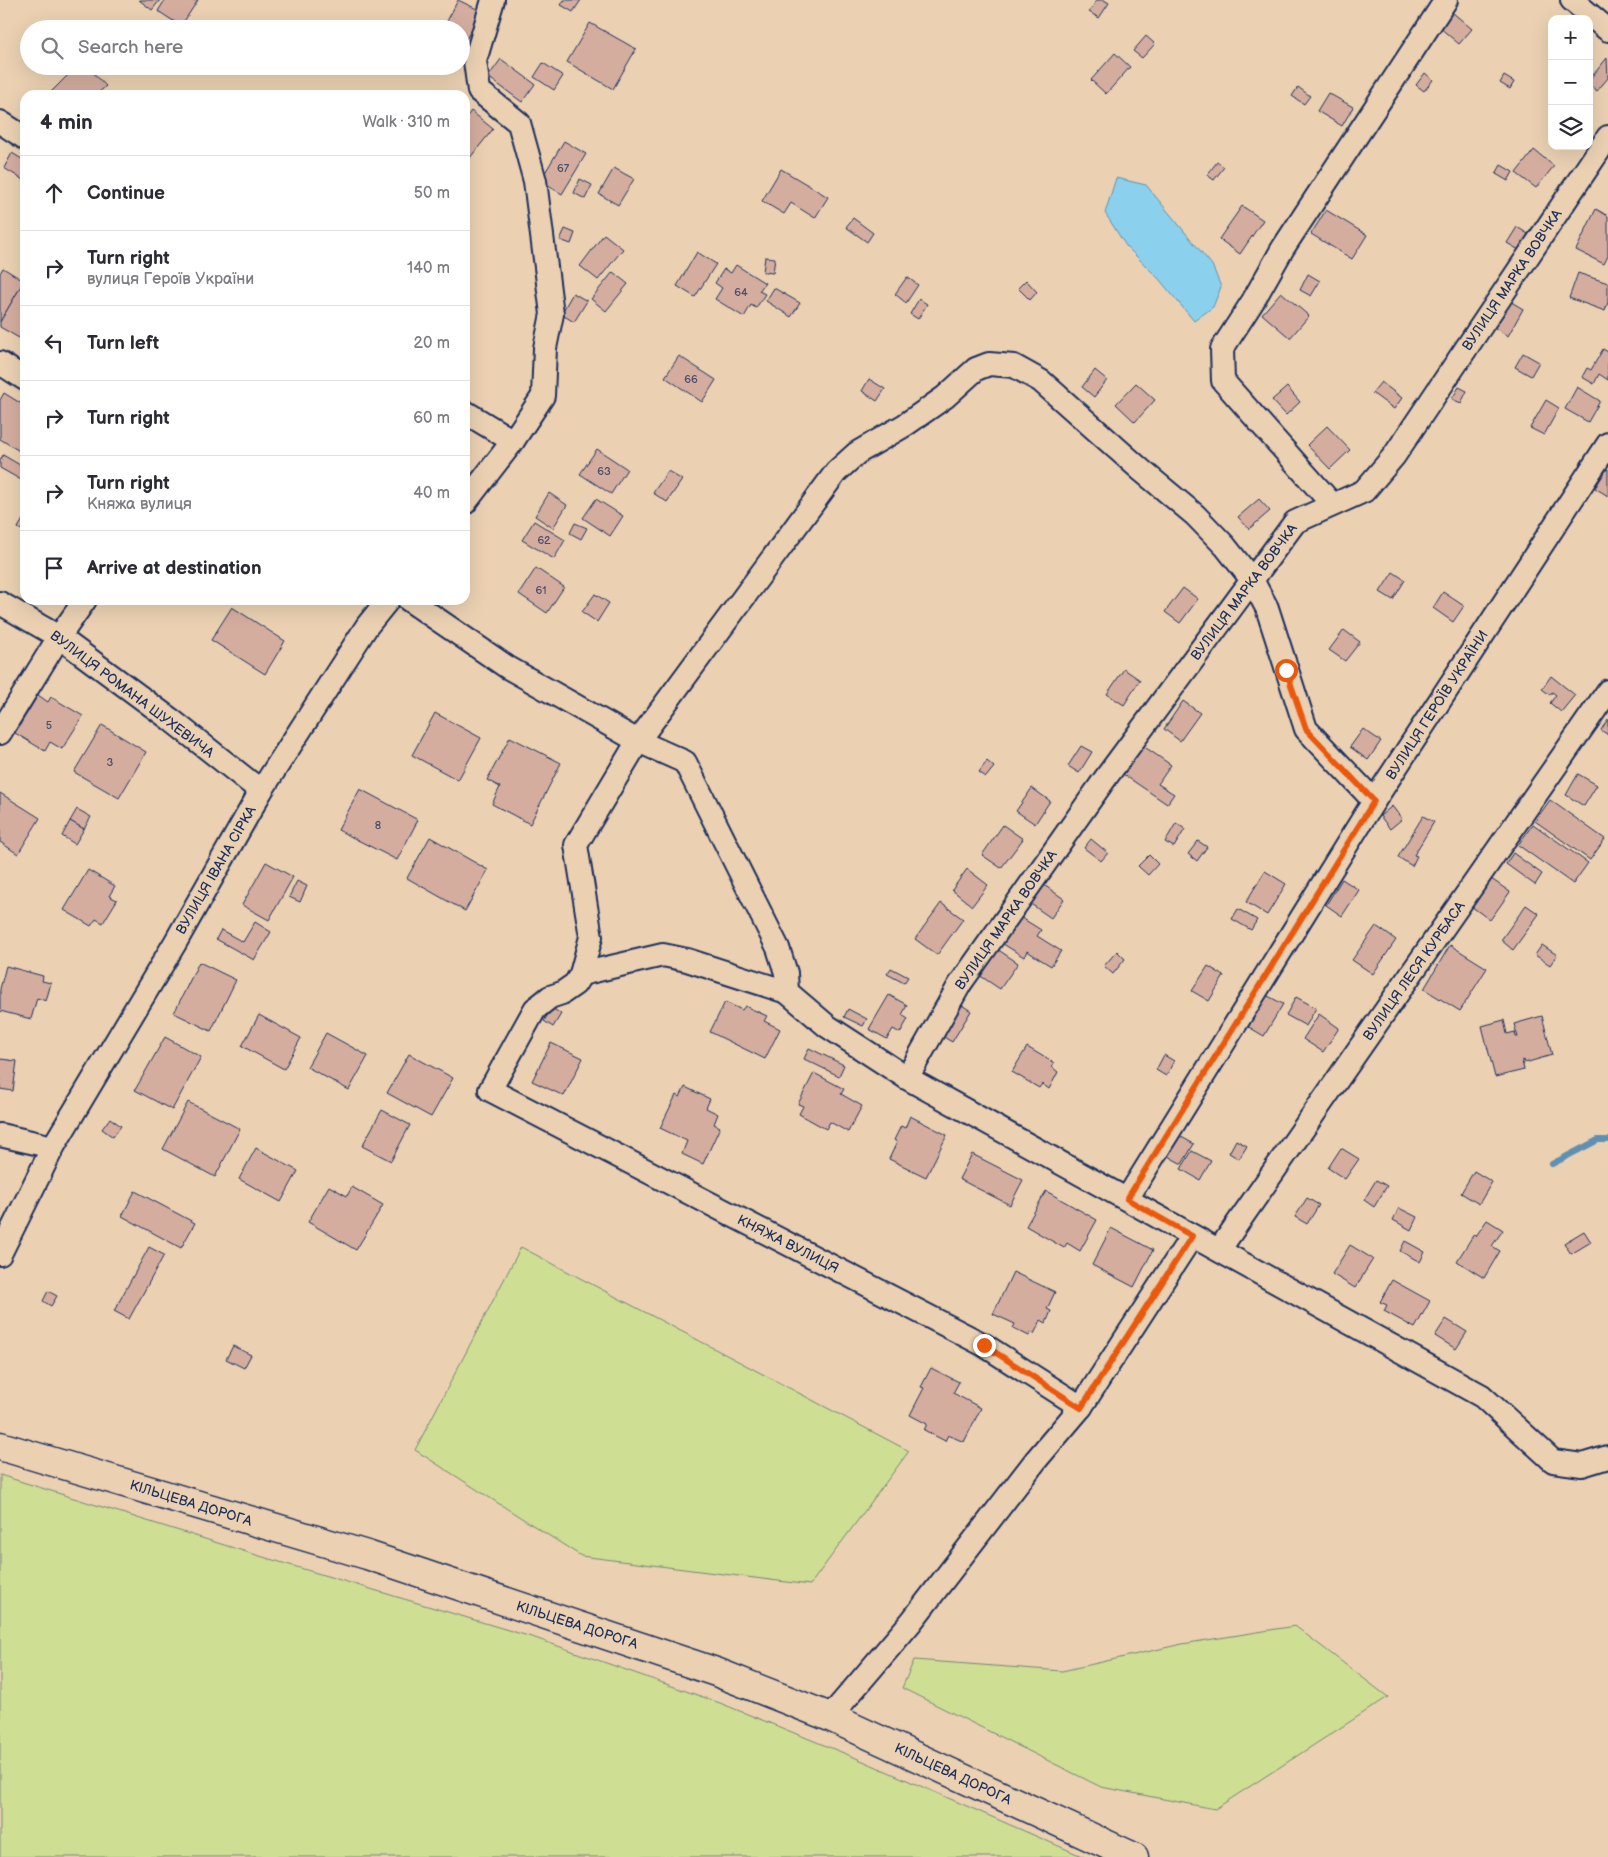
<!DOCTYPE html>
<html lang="en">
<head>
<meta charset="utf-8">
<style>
	body { margin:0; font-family:"Balsamiq Sans",sans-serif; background:#f7f7f7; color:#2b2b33 }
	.controls { position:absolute; right:15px; top:15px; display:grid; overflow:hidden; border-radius:10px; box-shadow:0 5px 20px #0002 }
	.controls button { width:45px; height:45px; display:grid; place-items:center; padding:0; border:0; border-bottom:1px solid #e1e1e2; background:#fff; color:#2b2b33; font:25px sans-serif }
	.stop { position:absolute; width:15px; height:15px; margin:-11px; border:4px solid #ea580c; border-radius:50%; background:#fff }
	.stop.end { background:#ea580c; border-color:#fff; box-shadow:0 1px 5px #0008 }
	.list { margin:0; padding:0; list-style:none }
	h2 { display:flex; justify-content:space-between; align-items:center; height:65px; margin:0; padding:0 20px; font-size:21px }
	h2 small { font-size:16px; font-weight:400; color:#7c7c81 }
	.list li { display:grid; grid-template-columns:32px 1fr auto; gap:15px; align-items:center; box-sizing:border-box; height:75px; padding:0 20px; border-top:1px solid #e1e1e2 }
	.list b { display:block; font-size:19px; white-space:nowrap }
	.list p { margin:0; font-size:16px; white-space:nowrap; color:#7c7c81 }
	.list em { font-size:16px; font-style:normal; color:#7c7c81 }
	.icon { flex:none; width:28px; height:28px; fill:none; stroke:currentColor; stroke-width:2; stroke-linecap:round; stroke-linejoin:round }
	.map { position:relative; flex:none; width:1608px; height:1857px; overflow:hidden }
	.search { position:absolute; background:#fff; box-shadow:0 5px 20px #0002; left:20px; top:20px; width:450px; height:55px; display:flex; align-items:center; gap:12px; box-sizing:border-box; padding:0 18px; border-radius:28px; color:#7c7c81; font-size:19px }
	.panel { position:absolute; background:#fff; box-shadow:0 5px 20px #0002; left:20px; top:90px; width:450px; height:515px; border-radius:15px }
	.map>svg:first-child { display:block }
	.green { fill:#cede92; stroke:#748678 }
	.water { fill:#8bd0ec; stroke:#5e90b3 }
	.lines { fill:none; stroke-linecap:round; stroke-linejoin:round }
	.stream { stroke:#5e90b3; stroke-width:6 }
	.building { fill:#d4ad9f; stroke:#1b2f5e }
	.street-casing { stroke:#1b2f5e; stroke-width:26 }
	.highway-casing { stroke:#1b2f5e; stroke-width:31 }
	.street { stroke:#ebd1b2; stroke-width:22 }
	.highway { stroke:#ebd1b2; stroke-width:28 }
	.route { stroke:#ea580c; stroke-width:6 }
	.labels { text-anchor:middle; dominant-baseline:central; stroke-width:4; stroke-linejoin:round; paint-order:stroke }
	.number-label { font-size:11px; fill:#494e6e }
	.street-label { font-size:14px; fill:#1b2f5e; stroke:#ebd1b2 }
</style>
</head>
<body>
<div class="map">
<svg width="1608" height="1857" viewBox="0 0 1608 1857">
	<rect width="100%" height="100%" fill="#ebd1b2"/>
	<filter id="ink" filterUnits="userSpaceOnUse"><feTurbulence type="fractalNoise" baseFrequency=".02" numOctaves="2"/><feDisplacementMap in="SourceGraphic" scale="10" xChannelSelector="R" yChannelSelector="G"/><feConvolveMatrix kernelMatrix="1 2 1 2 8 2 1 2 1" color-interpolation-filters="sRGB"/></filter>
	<g filter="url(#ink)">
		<g class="green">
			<polygon points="521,1247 909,1451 810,1585 581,1556 415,1450"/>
			<polygon points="0,1475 253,1554 535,1638 720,1703 856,1758 1084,1857 0,1857"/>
			<polygon points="1295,1626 1388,1697 1215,1809 1101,1787 902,1688 914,1660 1062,1671 1182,1644"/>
		</g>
		<polygon class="water" points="1116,178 1146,185 1212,265 1221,287 1213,307 1194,321 1159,279 1126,246 1105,213"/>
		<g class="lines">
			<polyline class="stream" points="1552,1164 1598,1140 1608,1140"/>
		</g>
		<g class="building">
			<polygon points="139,0 160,0 152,10"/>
			<polygon points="165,0 198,0 181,26 158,11"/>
			<polygon points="458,0 481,11 461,49 461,29 443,29"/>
			<polygon points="564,0 581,0 573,12 561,5"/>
			<polygon points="1097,0 1104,0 1109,3 1099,18 1089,12"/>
			<polygon points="1452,12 1472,29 1459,44 1439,27"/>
			<polygon points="590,23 636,49 613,89 567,62"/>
			<polygon points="1146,36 1155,44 1142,58 1133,51"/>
			<polygon points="1115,53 1130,67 1106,94 1091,80"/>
			<polygon points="1607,58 1608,78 1597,91 1589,84 1589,80"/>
			<polygon points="501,59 535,84 522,102 488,77"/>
			<polygon points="543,63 563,76 554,90 534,77"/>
			<polygon points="77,66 87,66 106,86 96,95 48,95"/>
			<polygon points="1425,73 1433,80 1424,91 1416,85"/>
			<polygon points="1504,76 1514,82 1510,89 1500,83"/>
			<polygon points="1298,87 1310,96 1304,104 1292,96"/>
			<polygon points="1328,93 1353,107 1342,126 1317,111"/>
			<polygon points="471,111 493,129 465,164 465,119"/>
			<polygon points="564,141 586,154 562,194 540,181"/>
			<polygon points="1534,150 1554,166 1536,188 1516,173"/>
			<polygon points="12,153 25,161 25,181 4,168"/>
			<polygon points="1217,162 1224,167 1214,180 1207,175"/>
			<polygon points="1501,165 1513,172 1508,181 1496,174"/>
			<polygon points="614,168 634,179 618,205 599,194"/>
			<polygon points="781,169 828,197 815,218 791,203 784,214 762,201"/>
			<polygon points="580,179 592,185 585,199 574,193"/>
			<polygon points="1242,206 1263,220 1240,254 1219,239"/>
			<polygon points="1596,209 1608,216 1608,256 1604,264 1576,250"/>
			<polygon points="1326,210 1367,235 1352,259 1311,234"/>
			<polygon points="853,218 873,233 867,242 846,227"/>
			<polygon points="1517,227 1528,234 1519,250 1507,243"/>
			<polygon points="565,229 575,233 571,244 560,240"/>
			<polygon points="604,234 623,249 598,280 580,266"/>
			<polygon points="697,252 716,264 695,297 677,286"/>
			<polygon points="765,257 775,258 773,273 763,272"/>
			<polygon points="736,265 765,283 759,291 765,294 756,308 751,305 744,317 715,299 722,288 715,283 724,269 731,273"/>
			<polygon points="3,268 24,281 0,322 0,273"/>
			<polygon points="613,272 628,284 606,311 591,299"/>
			<polygon points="1578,273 1608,283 1608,302 1605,311 1569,298"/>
			<polygon points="1308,274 1320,281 1311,296 1300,290"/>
			<polygon points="907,277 918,285 906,303 895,294"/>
			<polygon points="1026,280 1037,292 1030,300 1018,288"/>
			<polygon points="24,281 25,328 19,338 0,327 0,322"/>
			<polygon points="774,288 800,303 791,317 766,301"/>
			<polygon points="1281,292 1309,316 1290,338 1262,314"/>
			<polygon points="573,293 587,301 574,322 561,314"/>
			<polygon points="919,299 927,304 918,319 910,314"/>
			<polygon points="1508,300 1523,309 1508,336 1493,327"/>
			<polygon points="1603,349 1608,352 1608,380 1599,374 1594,384 1582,377 1587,368 1591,370"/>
			<polygon points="1523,353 1539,362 1531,376 1515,367"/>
			<polygon points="679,356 716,380 702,402 665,377"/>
			<polygon points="1095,370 1107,380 1094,397 1082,387"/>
			<polygon points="869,379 885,389 877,401 862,391"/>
			<polygon points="1381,382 1402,398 1394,409 1372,393"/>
			<polygon points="1136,383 1155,400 1135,422 1116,404"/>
			<polygon points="1287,387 1300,402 1286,415 1272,400"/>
			<polygon points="1459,387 1467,391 1461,403 1452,399"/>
			<polygon points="1577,387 1600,401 1588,422 1565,409"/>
			<polygon points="4,393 25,406 25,445 21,452 0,439 0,400"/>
			<polygon points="1546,400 1559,408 1544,435 1530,428"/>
			<polygon points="1327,426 1350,450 1330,469 1307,445"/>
			<polygon points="597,449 627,469 611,494 580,474"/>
			<polygon points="3,455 25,468 25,477 23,481 0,468 0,460"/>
			<polygon points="1607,469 1608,469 1608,496 1595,488"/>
			<polygon points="668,471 682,480 667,502 653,493"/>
			<polygon points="549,493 567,505 553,528 535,516"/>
			<polygon points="596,499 623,516 610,536 583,518"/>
			<polygon points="1259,499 1270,511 1249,529 1238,517"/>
			<polygon points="25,516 25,532 18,528"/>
			<polygon points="534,521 565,540 554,559 522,540"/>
			<polygon points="575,523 587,528 581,539 570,533"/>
			<polygon points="536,568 564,587 547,613 519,594"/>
			<polygon points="1393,572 1405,580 1393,600 1380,592"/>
			<polygon points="1183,588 1198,599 1180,623 1165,612"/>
			<polygon points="1443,592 1464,606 1453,622 1433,608"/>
			<polygon points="595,594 609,603 597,622 582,612"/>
			<polygon points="232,607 285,641 265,674 211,640"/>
			<polygon points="1344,630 1360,642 1345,661 1329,650"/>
			<polygon points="1124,669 1140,680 1124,705 1107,694"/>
			<polygon points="1551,676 1575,695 1561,712 1550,703 1556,695 1552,692 1550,695 1542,689"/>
			<polygon points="38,695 48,702 51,697 83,716 62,749 50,742 45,751 15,733"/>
			<polygon points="1183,701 1200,713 1180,741 1164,729"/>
			<polygon points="435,713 481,738 458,780 412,755"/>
			<polygon points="1608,719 1608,735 1601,730"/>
			<polygon points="102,725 146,752 119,798 74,772"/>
			<polygon points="1363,729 1381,741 1368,760 1350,747"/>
			<polygon points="510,737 561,763 530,824 492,804 500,787 487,780"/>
			<polygon points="1136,741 1171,765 1158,784 1174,794 1167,804 1117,770"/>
			<polygon points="1081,746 1092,752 1079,773 1068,766"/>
			<polygon points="987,761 994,767 986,777 979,772"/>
			<polygon points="1578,774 1597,785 1584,806 1566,795"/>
			<polygon points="1032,788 1050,801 1035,824 1016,811"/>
			<polygon points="360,789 418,820 397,860 338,830"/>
			<polygon points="0,793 40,818 18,854 0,842"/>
			<polygon points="1550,800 1605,839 1590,860 1535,821"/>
			<polygon points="1392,806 1402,819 1390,829 1380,816"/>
			<polygon points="77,809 91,817 84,829 70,821"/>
			<polygon points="1423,816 1434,822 1414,855 1417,856 1412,866 1398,857"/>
			<polygon points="70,821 84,829 75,844 62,836"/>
			<polygon points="1176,823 1185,829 1174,847 1165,842"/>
			<polygon points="1533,824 1588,863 1573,884 1518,845"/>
			<polygon points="1003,825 1023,839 1001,868 982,855"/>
			<polygon points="430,837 488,870 465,911 407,878"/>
			<polygon points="1091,839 1108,853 1101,861 1084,848"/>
			<polygon points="1198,841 1207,847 1197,861 1188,854"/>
			<polygon points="1513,853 1542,874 1535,885 1506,864"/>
			<polygon points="1149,855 1158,864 1148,875 1138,866"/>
			<polygon points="266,862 293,877 269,920 242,905"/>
			<polygon points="967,869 988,885 972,906 952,890"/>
			<polygon points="88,870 115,886 109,896 117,900 103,923 96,919 91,926 64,910"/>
			<polygon points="1265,871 1286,884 1267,915 1246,902"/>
			<polygon points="1487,876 1510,892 1490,920 1468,904"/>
			<polygon points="1342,879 1359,890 1342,916 1326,905"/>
			<polygon points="297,881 307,886 300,902 289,897"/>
			<polygon points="1041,883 1064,899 1051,918 1028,902"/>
			<polygon points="941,903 963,919 937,955 915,939"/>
			<polygon points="1526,905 1539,914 1513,950 1501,940"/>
			<polygon points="1238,909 1257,920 1251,930 1232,919"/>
			<polygon points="1017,915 1041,930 1037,936 1061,951 1051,966 1027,951 1024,957 1000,942"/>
			<polygon points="255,922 271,932 254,960 216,939 221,930 243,942"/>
			<polygon points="1376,926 1396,940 1373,974 1352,960"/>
			<polygon points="1450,945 1487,968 1460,1011 1424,989"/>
			<polygon points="1542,945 1557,955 1550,965 1535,955"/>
			<polygon points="994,947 1018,963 1000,989 976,973"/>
			<polygon points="1117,951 1125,959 1113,974 1104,966"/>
			<polygon points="199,962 236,980 211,1031 174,1013"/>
			<polygon points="6,966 43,976 42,981 51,983 46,1001 37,998 31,1019 0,1011 0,989"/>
			<polygon points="1208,966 1224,976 1209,1001 1192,991"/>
			<polygon points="891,968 908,977 904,983 887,974"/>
			<polygon points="889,995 907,1005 902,1015 908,1019 900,1033 893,1029 887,1039 869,1029"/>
			<polygon points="1266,995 1283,1004 1264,1036 1247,1026"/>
			<polygon points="1296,997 1316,1008 1306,1026 1286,1015"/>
			<polygon points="954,1000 971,1011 952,1042 934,1031"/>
			<polygon points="725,1002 742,1010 745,1006 767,1016 764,1021 780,1029 765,1059 710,1032"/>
			<polygon points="552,1008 561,1014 553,1027 544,1021"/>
			<polygon points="848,1009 867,1019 863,1026 844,1017"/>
			<polygon points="1319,1014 1339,1028 1323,1052 1303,1039"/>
			<polygon points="259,1015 301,1038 284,1069 242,1046"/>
			<polygon points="1542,1016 1552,1055 1525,1063 1524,1060 1522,1061 1524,1070 1495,1077 1482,1026 1504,1020 1507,1034 1515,1032 1516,1037 1518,1037 1514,1024"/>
			<polygon points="326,1033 368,1056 349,1090 307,1067"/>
			<polygon points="165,1037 201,1057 172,1110 135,1090"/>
			<polygon points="551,1043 583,1058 564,1096 532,1081"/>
			<polygon points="1027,1047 1054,1063 1052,1067 1058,1072 1049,1089 1042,1084 1039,1088 1012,1072"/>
			<polygon points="809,1048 844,1065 839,1076 804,1059"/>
			<polygon points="409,1054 453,1078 431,1117 387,1093"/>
			<polygon points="1164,1055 1174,1061 1166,1076 1156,1070"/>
			<polygon points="0,1059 17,1061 13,1091 0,1089"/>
			<polygon points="814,1073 844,1089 841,1094 862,1106 848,1132 830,1122 826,1129 799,1114 803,1106 798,1104"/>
			<polygon points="685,1087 710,1099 706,1108 718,1114 714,1124 720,1127 703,1164 682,1154 687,1141 660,1128 676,1095 680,1097"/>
			<polygon points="188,1102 240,1129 215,1177 163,1149"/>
			<polygon points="382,1110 410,1125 391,1161 362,1146"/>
			<polygon points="910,1116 947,1135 926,1177 889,1159 897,1142 894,1140 901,1126 905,1128"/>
			<polygon points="110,1118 121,1126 113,1137 102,1129"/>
			<polygon points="1176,1134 1194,1144 1182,1164 1164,1154"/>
			<polygon points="1236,1140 1247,1146 1239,1159 1229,1153"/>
			<polygon points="256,1148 298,1171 281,1202 239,1179"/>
			<polygon points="1341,1148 1359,1159 1345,1179 1328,1168"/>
			<polygon points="1192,1151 1211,1161 1200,1180 1181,1169"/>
			<polygon points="972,1154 1023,1180 1010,1205 959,1179"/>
			<polygon points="1474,1171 1492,1182 1479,1204 1461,1193"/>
			<polygon points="1376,1180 1387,1186 1374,1207 1364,1200"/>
			<polygon points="329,1186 347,1196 352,1187 383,1205 356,1250 308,1222"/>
			<polygon points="135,1191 195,1223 181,1248 122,1216"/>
			<polygon points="1046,1191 1097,1220 1080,1251 1067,1243 1064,1248 1026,1226"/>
			<polygon points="1307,1198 1319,1205 1307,1224 1295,1217"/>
			<polygon points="1399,1208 1417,1217 1411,1230 1393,1220"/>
			<polygon points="1487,1220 1503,1230 1492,1246 1500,1251 1484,1278 1457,1261 1474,1234 1476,1236"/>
			<polygon points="1111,1228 1153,1250 1134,1287 1092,1265"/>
			<polygon points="1584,1231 1591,1242 1571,1254 1564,1243"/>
			<polygon points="1405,1241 1425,1252 1420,1262 1400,1251"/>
			<polygon points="1350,1245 1373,1259 1355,1288 1332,1274"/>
			<polygon points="149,1247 164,1255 129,1319 114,1311"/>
			<polygon points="1013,1272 1055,1292 1047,1309 1051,1311 1046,1323 1041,1320 1034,1334 1031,1332 1029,1336 1013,1328 1015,1324 993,1314"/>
			<polygon points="1392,1280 1430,1301 1415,1328 1384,1311 1387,1305 1380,1302"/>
			<polygon points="48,1291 57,1296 51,1306 43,1301"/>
			<polygon points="1446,1319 1467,1332 1456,1349 1435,1336"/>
			<polygon points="233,1346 251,1355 244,1368 226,1359"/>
			<polygon points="931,1368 959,1382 953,1393 981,1408 964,1442 948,1435 945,1441 924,1430 927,1424 910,1415 924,1388 921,1387"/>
		</g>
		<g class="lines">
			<defs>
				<g id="street">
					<polyline points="1572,0 1608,30"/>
					<polyline points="0,122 25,138"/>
					<polyline points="0,363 25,379"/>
					<polyline points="465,412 513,441"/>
					<polyline points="465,503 513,441 543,396 545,348 552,314 535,181 519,123 479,91 475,61 493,0"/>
					<polyline points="1332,504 1223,381 1222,349 1253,301 1283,248 1446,0"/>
					<polyline points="409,600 507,667 638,741 685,762 778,948 786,973 787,992 827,1026 907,1078 1482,1396 1553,1461 1582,1465 1608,1457"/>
					<polyline points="0,603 59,637 170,719 261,791"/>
					<polyline points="0,733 59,637 85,600"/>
					<polyline points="581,974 663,955 687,960 787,992"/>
					<polyline points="907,1078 960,984 1107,776 1295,522 1364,491 1394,456 1608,137"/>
					<polyline points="0,1135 53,1147"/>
					<polyline points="1127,1199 1374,801 1608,444"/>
					<polyline points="1219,1250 1608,691"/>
					<polyline points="0,1254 53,1147 175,943 261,791 367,626 388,600"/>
					<polyline points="1081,1407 984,1345 490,1090 535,1009 550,997 562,993 575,984 581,974 591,937 576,845 638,741 836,472 857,453 905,425 945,397 976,369 989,364 1014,366 1041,381 1141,470 1195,515 1225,546 1252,580 1267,608 1306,729 1374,801"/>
					<polyline points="830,1717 911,1622 1036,1460 1081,1407 1192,1236"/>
				</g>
				<polyline id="highway" points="0,1446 367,1555 716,1672 830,1717 1134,1857"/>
			</defs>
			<use href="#street" class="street-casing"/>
			<use href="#highway" class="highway-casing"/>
			<use href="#street" class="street"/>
			<use href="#highway" class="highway"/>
		</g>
	</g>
	<g class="lines" filter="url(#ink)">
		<polyline class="route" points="984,1345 1081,1408 1192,1236 1127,1199 1374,801 1306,729 1286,670"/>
	</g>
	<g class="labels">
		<g class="number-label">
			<text x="563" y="168">67</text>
			<text x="741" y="292">64</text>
			<text x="691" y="379">66</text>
			<text x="604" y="471">63</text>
			<text x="544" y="540">62</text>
			<text x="541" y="590">61</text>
			<text x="49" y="725">5</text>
			<text x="110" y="762">3</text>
			<text x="378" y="825">8</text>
		</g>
		<g class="street-label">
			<text transform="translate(1512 280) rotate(-56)">ВУЛИЦЯ МАРКА ВОВЧКА</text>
			<text transform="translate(1244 592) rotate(-53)">ВУЛИЦЯ МАРКА ВОВЧКА</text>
			<text transform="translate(132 694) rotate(37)">ВУЛИЦЯ РОМАНА ШУХЕВИЧА</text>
			<text transform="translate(1437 705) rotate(-57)">ВУЛИЦЯ ГЕРОЇВ УКРАЇНИ</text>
			<text transform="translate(216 870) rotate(-60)">ВУЛИЦЯ ІВАНА СІРКА</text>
			<text transform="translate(1006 920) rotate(-55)">ВУЛИЦЯ МАРКА ВОВЧКА</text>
			<text transform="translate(1414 971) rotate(-55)">ВУЛИЦЯ ЛЕСЯ КУРБАСА</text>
			<text transform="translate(788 1244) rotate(27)">КНЯЖА ВУЛИЦЯ</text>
			<text transform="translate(191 1503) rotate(17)">КІЛЬЦЕВА ДОРОГА</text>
			<text transform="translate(577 1625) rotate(18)">КІЛЬЦЕВА ДОРОГА</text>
			<text transform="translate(953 1774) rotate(25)">КІЛЬЦЕВА ДОРОГА</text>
		</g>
	</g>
</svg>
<div class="controls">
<button>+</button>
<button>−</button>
<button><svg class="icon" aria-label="layers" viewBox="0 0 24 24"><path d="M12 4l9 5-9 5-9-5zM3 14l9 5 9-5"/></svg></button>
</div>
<div class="stop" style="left:1286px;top:670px"></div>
<div class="stop end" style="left:984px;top:1345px"></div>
<div class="search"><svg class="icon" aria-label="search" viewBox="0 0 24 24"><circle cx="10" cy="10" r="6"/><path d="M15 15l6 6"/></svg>Search here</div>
<section class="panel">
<h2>4 min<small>Walk · 310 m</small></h2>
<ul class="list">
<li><svg class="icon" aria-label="ahead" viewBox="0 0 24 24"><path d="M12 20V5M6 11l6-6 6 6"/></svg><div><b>Continue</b></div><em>50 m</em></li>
<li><svg class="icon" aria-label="right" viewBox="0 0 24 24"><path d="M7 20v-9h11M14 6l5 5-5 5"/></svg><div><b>Turn right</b><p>вулиця Героїв України</p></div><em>140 m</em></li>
<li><svg class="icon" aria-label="left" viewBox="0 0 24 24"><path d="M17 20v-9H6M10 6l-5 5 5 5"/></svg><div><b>Turn left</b></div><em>20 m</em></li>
<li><svg class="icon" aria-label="right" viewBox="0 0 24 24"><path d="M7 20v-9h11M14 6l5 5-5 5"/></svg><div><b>Turn right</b></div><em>60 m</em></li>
<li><svg class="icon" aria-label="right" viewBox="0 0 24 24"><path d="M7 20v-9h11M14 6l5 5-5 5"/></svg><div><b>Turn right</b><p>Княжа вулиця</p></div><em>40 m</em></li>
<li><svg class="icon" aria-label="arrive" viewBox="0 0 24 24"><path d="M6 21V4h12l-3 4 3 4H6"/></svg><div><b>Arrive at destination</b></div></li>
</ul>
</section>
</div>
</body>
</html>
